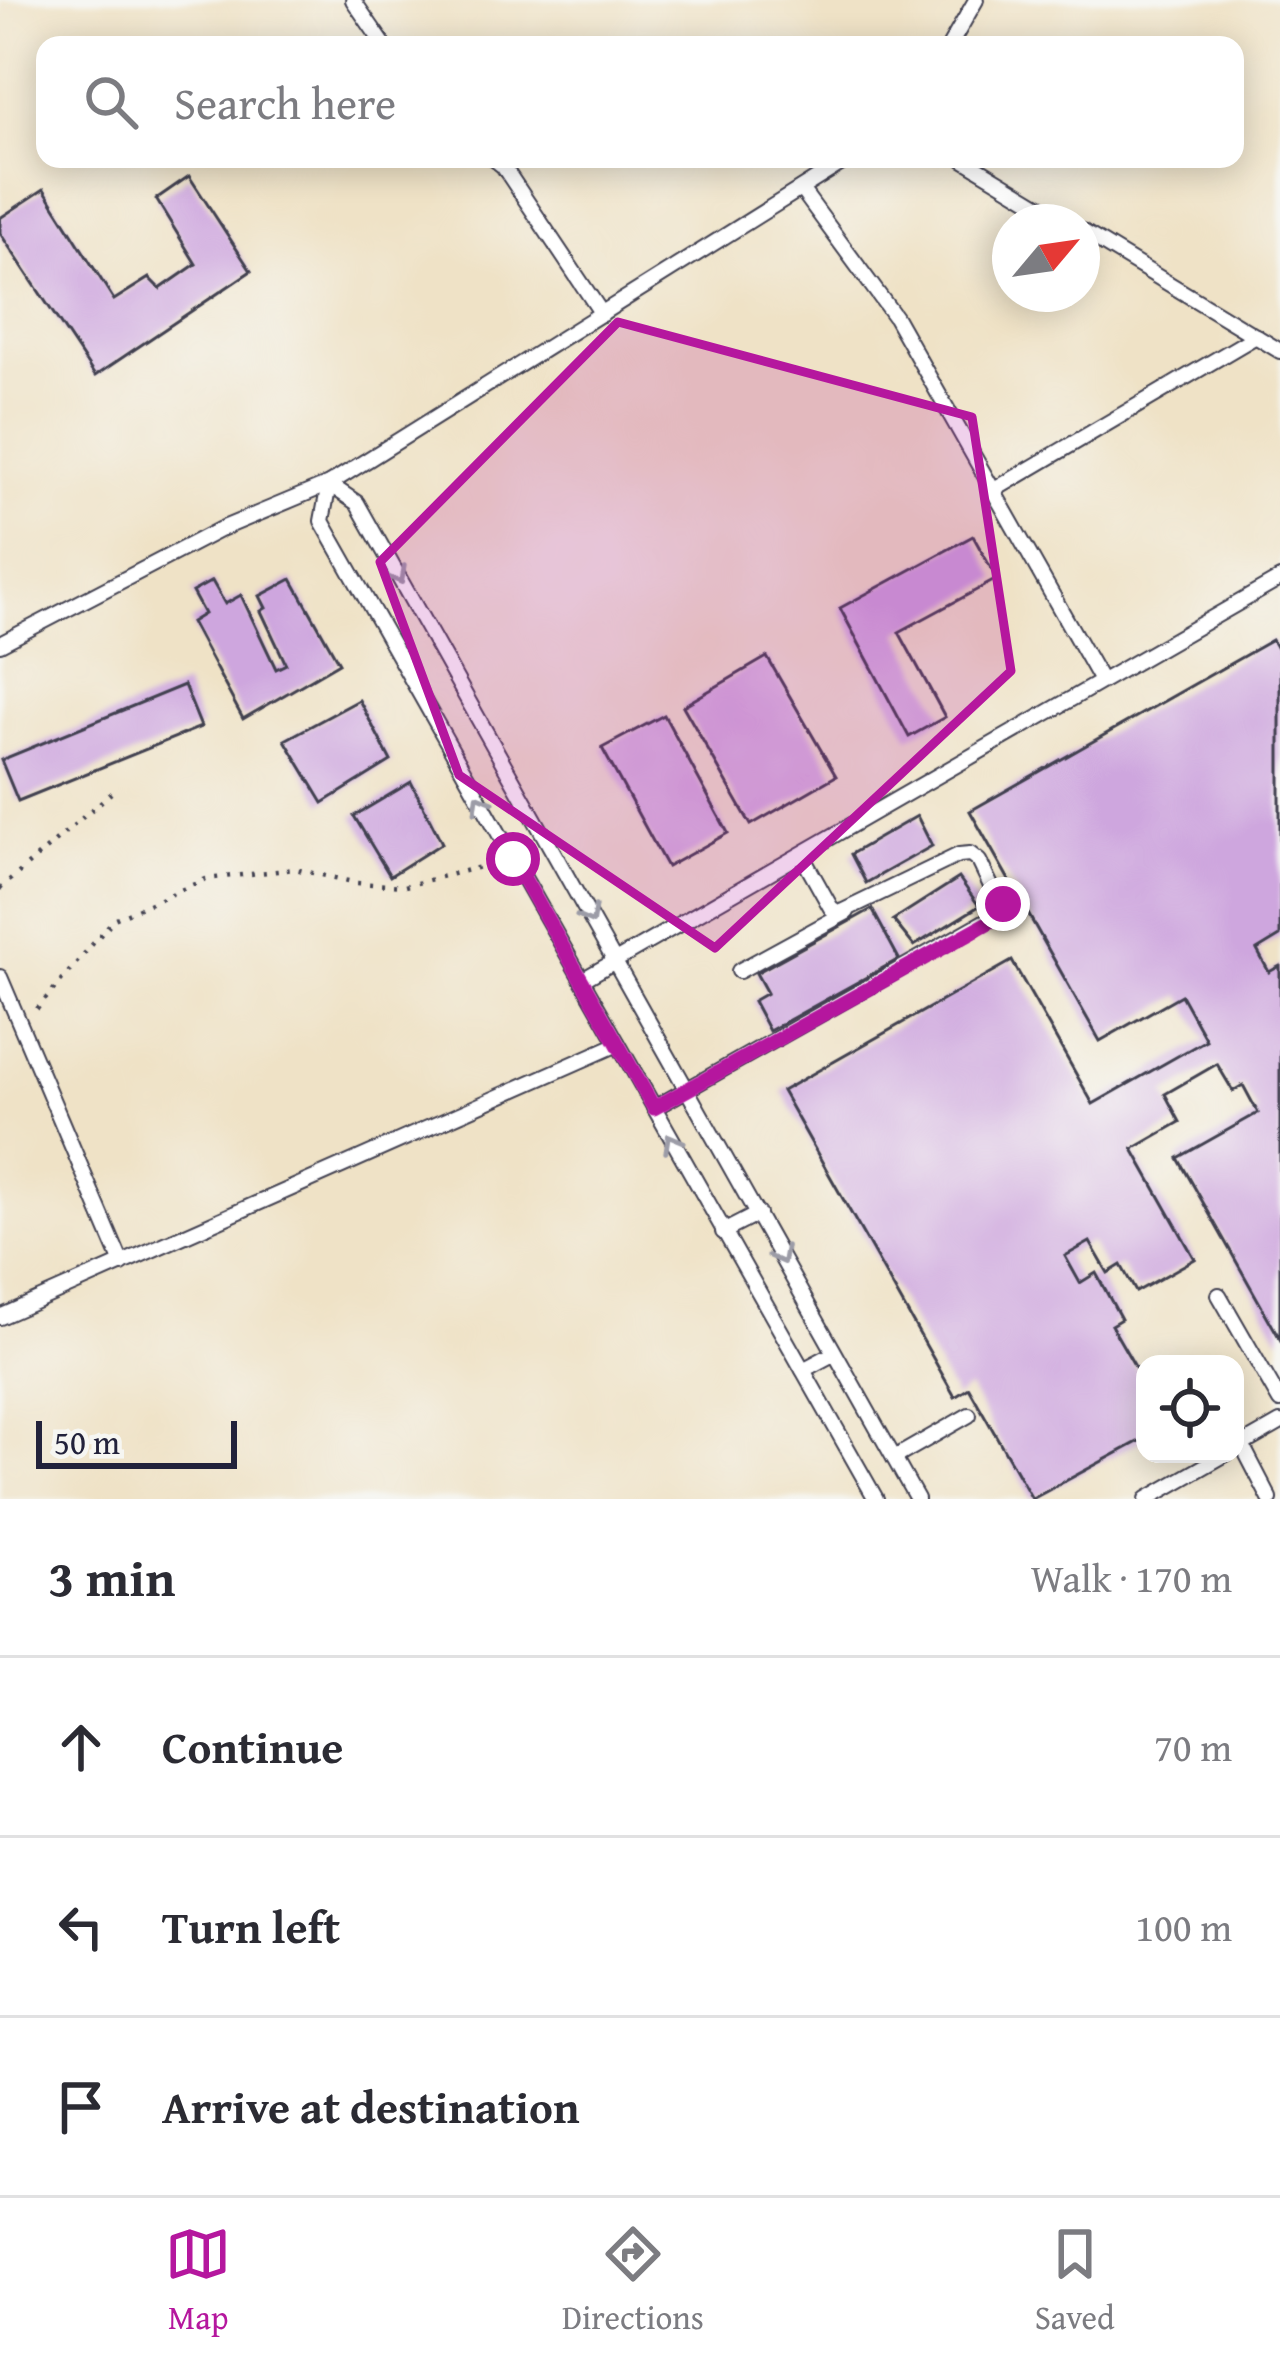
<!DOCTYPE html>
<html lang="en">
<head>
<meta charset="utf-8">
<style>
	body { margin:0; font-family:"Gentium Book Plus",serif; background:#f2f2f3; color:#2b2b33 }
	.controls { position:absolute; right:36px; bottom:36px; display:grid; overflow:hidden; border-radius:24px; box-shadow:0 6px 30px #0003 }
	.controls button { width:108px; height:108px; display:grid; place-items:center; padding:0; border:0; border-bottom:3px solid #e1e1e2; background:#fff; color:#2b2b33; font:60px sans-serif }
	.compass { position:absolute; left:992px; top:204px; width:108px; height:108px; border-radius:50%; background:#fff; box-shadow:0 6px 30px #0003; rotate:61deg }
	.scale { position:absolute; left:36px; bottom:30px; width:201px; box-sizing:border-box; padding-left:12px; border:6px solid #22223b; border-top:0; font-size:33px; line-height:42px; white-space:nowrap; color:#22223b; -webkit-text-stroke:9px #f6f6f2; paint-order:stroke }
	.stop { position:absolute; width:36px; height:36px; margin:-27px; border:9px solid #b5179e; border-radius:50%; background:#fff }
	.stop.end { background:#b5179e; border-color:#fff; box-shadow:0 3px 12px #0008 }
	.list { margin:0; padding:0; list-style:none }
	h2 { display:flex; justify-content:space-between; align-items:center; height:156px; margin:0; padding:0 48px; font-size:51px }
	h2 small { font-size:39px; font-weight:400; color:#7c7c81 }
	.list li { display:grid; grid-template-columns:78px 1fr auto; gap:36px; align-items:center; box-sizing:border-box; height:180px; padding:0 48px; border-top:3px solid #e1e1e2 }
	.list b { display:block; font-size:45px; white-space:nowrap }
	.list em { font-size:39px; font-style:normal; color:#7c7c81 }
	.icon { flex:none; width:66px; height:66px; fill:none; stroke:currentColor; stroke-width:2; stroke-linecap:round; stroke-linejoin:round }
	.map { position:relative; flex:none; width:1280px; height:1499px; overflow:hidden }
	.search { position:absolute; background:#fff; box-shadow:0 6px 30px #0003; left:36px; right:36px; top:36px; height:132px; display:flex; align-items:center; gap:30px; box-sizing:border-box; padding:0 42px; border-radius:24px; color:#7c7c81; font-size:45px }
	.sheet { height:696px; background:#fff }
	nav { display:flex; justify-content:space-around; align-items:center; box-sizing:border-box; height:168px; border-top:3px solid #e1e1e2; background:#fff; font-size:33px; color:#7c7c81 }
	nav a { display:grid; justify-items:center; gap:6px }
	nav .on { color:#b5179e }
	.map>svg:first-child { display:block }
	.building { fill:#cea6de }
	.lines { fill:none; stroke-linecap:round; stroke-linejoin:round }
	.lane-casing { stroke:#413f50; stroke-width:18 }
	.path { stroke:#413f50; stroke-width:4.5; stroke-dasharray:3 9; stroke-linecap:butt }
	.lane { stroke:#fff; stroke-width:14 }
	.oneway { stroke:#9c9ca7 }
	.route { stroke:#b5179e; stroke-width:15 }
	.marked { fill:#b5179e; fill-opacity:0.2; stroke:#b5179e; stroke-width:9; stroke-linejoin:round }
</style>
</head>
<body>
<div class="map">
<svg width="1280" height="1499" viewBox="0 0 1280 1499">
	<rect width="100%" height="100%" fill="#f6f6f2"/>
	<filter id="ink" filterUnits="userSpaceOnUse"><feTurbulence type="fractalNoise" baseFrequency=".00833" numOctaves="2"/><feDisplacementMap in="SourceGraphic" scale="24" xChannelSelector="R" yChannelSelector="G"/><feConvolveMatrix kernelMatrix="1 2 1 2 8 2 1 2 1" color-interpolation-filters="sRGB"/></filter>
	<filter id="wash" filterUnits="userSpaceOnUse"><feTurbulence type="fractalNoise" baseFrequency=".004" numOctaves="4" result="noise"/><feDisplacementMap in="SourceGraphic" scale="48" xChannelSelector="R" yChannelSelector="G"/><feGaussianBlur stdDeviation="2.7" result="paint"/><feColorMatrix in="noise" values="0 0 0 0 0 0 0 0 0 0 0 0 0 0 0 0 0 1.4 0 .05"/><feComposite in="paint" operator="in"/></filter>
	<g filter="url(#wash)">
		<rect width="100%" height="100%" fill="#efe2c6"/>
		<g id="blocks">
			<g class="building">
				<polygon points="189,176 251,271 95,376 0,233 0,218 44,189 114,300 149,278 160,289 196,264 156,199"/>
				<polygon points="973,536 997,579 899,632 945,717 909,737 840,608"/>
				<polygon points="292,579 339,663 243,719 191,622 204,614 192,592 212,581 225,604 241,595 276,669 286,664 261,611 266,608 260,596"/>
				<polygon points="1272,640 1280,654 1280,936 1257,950 1269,972 1280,966 1280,1339 1178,1158 1258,1113 1243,1085 1233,1091 1217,1064 1165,1094 1180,1122 1133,1149 1195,1259 1136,1292 1121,1265 1108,1273 1090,1242 1065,1256 1080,1283 1096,1273 1121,1319 1111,1325 1145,1384 1145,1438 1032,1499 969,1388 955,1397 782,1091 1012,961 1093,1104 1206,1040 1181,995 1100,1041 970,811"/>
				<polygon points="767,657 836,776 751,825 683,706"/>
				<polygon points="184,685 201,727 18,801 1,760"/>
				<polygon points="359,700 391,761 323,803 285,740"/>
				<polygon points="664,715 728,833 667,867 602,748"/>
				<polygon points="411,782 442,843 390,876 354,816"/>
				<polygon points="917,816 932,846 866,883 851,854"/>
				<polygon points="959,878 979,906 914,946 893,920"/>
				<polygon points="872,909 899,959 769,1031 753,1001 767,993 756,973"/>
			</g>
		</g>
	</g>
	<g filter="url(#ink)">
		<use href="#blocks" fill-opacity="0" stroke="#413f50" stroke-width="3"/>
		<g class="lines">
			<defs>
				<g id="lane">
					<polyline points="353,0 384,45"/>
					<polyline points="950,45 976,0"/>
					<polyline points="494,159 503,166 602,314"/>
					<polyline points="963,159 1067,222"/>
					<polyline points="801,189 895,317 1101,681"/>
					<polyline points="1082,231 1280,351"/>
					<polyline points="994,490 1256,336"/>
					<polyline points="0,644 221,529 329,484 848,159"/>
					<polyline points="739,971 847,912"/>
					<polyline points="0,977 122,1264"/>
					<polyline points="582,980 1280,579"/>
					<polyline points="654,1108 1003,911 979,861 970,854 959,855 839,913 831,908 802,856"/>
					<polyline points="723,1232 758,1214"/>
					<polyline points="1219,1295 1280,1401"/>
					<polyline points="0,1317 618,1044"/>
					<polyline points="803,1370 833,1354"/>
					<polyline points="1242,1445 1270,1499"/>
					<polyline points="1238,1447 1280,1423"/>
					<polyline points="894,1458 969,1415"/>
					<polyline points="876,1499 322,521 329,484 357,503 917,1499"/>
					<polyline points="1147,1499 1226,1454"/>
				</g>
			</defs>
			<use href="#lane" class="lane-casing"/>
			<g class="path">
				<polyline points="0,889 111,793"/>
				<polyline points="37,1009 114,919 206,879 295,869 357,883 405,886 492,864"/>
			</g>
			<use href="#lane" class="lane"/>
		</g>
		<defs><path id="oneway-chevron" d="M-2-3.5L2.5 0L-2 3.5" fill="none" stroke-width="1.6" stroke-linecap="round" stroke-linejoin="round" transform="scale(3)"/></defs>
		<g class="oneway">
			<use href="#oneway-chevron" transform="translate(398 576) rotate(61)"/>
			<use href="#oneway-chevron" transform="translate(481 802) rotate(-120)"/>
			<use href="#oneway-chevron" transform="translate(589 916) rotate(61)"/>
			<use href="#oneway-chevron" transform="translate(672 1142) rotate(-119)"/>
			<use href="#oneway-chevron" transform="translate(780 1256) rotate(62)"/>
		</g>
	</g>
	<g class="lines" filter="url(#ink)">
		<polyline class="route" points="513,859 654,1108 1000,916 1003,904"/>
	</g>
	<path class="marked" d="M618 322 972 417 1011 671 715 948 459 775 380 562Z"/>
</svg>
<div class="controls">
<button><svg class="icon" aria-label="locate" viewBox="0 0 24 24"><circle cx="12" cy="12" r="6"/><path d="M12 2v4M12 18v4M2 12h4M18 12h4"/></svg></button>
</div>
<svg class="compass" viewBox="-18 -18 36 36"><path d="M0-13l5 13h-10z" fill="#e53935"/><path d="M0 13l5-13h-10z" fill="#7c7c81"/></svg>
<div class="scale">50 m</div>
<div class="stop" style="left:513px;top:859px"></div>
<div class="stop end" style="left:1003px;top:904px"></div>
<div class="search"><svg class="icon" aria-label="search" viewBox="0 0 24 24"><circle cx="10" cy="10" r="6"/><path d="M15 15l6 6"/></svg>Search here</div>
</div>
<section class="sheet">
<h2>3 min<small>Walk · 170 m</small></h2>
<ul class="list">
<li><svg class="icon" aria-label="ahead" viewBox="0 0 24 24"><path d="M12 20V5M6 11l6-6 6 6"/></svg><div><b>Continue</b></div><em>70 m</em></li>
<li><svg class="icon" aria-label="left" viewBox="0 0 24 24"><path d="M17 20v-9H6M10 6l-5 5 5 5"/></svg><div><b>Turn left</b></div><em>100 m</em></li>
<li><svg class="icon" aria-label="arrive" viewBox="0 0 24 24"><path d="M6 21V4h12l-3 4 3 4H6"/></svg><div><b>Arrive at destination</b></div></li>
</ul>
</section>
<nav>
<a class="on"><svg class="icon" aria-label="map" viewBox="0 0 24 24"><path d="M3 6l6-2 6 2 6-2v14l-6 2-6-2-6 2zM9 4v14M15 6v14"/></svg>Map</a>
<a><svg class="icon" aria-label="directions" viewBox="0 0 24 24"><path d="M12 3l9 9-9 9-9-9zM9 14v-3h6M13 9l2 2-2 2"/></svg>Directions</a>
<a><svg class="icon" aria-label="saved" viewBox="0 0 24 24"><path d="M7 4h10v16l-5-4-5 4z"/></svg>Saved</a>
</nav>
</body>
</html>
